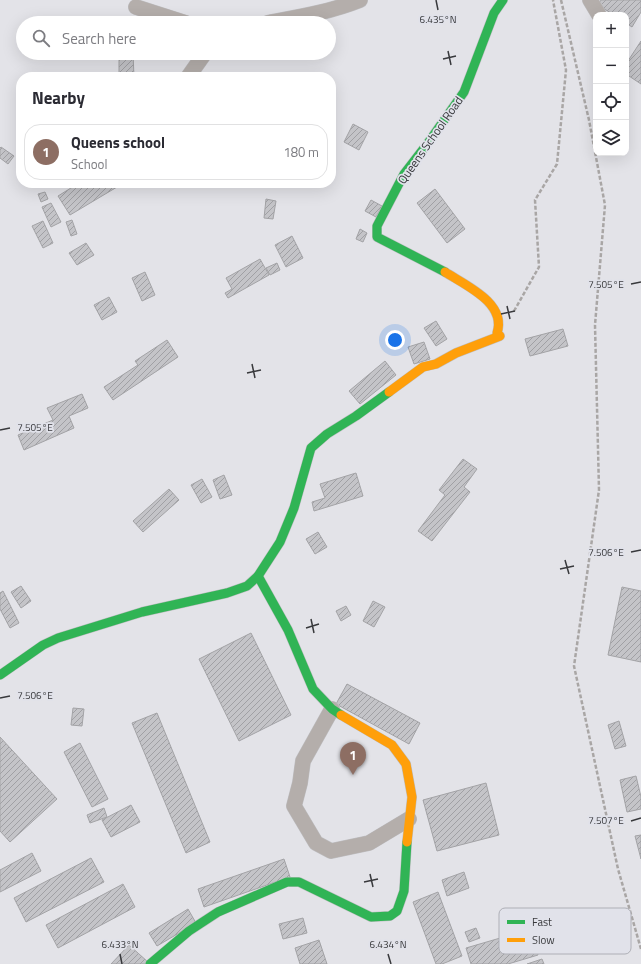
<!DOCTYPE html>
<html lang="en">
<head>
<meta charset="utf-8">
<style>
	body { margin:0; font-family:"Titillium Web",sans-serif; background:#f7f7f7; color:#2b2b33 }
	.controls { position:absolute; right:12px; top:12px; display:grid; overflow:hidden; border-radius:8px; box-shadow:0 4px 16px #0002 }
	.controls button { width:36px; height:36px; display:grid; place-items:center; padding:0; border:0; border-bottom:1px solid #e1e1e2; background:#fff; color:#2b2b33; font:20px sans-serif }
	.you { position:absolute; left:395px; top:340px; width:14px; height:14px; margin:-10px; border:3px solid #fff; border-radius:50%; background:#1a73e8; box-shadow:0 0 0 6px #1a73e833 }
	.badge { display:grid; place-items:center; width:26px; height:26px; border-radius:50%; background:#0f766e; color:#fff; font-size:13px; font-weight:700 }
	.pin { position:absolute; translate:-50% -33px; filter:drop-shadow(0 1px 2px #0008) }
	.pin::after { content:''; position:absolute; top:21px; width:14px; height:12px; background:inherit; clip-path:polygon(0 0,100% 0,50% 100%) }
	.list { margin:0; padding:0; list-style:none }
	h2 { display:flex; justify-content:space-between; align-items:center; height:52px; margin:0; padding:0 16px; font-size:17px }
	h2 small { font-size:13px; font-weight:400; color:#7c7c81 }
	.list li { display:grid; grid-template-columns:26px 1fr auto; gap:12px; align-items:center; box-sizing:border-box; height:56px; margin:0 8px 8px; padding:0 8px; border:1px solid #e1e1e2; border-radius:16px }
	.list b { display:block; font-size:15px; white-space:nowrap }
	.list p { margin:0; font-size:13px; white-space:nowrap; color:#7c7c81 }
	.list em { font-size:13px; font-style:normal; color:#7c7c81 }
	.icon { flex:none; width:22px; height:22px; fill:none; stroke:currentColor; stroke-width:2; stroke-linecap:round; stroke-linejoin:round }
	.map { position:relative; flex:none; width:641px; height:964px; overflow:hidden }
	.search { position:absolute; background:#fff; box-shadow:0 4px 16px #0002; left:16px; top:16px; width:320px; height:44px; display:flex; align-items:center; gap:10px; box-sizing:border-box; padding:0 14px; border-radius:22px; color:#7c7c81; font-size:15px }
	.panel { position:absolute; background:#fff; box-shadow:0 4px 16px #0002; left:16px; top:72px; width:320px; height:116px; border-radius:16px }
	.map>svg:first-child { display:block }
	.building { fill:url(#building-hatch); stroke:#a3a3a6 }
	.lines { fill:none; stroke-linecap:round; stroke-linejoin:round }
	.street-casing { stroke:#bebec1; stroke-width:16 }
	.fast-casing { stroke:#bebec1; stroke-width:10 }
	.slow-casing { stroke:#bebec1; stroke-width:10 }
	.path { stroke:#a9a6a5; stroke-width:2.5; stroke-dasharray:4 2; stroke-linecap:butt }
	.street { stroke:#b4aeab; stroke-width:15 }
	.fast { stroke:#30b455; stroke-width:9 }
	.slow { stroke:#ff9f0a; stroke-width:9 }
	.ticks { fill:none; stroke:#38393c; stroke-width:1.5 }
	.labels { text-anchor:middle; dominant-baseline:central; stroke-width:3.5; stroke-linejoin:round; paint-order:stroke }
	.street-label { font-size:12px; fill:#38393c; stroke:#e1e2ea }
	.key { fill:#e1e2ea; stroke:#aeafb6; stroke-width:1 }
	.key-label { font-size:11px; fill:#38393c }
	.ticks-label { font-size:10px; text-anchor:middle; fill:#38393c; stroke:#e1e2ea; stroke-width:3.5; stroke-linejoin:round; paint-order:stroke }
</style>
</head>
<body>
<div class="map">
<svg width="641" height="964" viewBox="0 0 641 964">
	<defs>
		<pattern id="building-hatch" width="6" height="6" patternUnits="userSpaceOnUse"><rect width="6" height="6" fill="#c4c4c8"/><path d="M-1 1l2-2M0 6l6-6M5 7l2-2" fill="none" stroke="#a0a0a4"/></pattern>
	</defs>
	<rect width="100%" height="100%" fill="#e3e3e8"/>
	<g class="building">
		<polygon points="601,0 641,0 641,12 632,27 626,23 626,15 614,15 598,5"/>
		<polygon points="641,41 641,84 626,74 626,64"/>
		<polygon points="119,53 133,53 134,77 119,77"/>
		<polygon points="353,124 368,132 359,150 344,142"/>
		<polygon points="1,147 14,156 8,164 0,158 0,148"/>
		<polygon points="79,183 115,183 117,187 70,215 58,196"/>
		<polygon points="435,189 465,229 447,243 417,203"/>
		<polygon points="45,192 48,199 41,202 38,194"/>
		<polygon points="266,199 276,201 273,219 264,218"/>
		<polygon points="371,200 382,206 376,217 365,211"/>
		<polygon points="51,203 61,222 51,227 42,207"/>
		<polygon points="72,220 77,234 71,236 66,222"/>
		<polygon points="43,221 53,243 43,248 32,226"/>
		<polygon points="360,229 367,233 363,242 356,239"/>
		<polygon points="292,236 303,258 286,267 275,245"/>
		<polygon points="86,243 94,255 77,265 69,253"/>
		<polygon points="260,259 269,275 228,298 225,293 232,289 226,278"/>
		<polygon points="277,263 280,270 270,275 266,268"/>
		<polygon points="145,272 155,295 142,301 132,278"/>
		<polygon points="109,297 117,312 102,320 94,305"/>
		<polygon points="436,321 447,339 436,346 424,328"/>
		<polygon points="563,329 568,346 530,356 525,339"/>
		<polygon points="167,340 178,357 113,400 104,387 138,365 135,361"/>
		<polygon points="424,342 430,359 414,364 408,347"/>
		<polygon points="385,361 396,375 360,404 349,391"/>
		<polygon points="82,394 88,408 69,416 74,428 24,450 18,435 53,420 47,408"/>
		<polygon points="463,459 477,469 464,487 470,492 432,541 418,531 445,495 439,490"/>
		<polygon points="356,473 363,496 314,511 312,502 325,498 320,484"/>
		<polygon points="224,475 232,495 220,499 213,480"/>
		<polygon points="202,479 212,497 201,503 191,485"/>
		<polygon points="169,489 179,500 143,532 133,521"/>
		<polygon points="318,532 327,547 315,554 306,539"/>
		<polygon points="21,586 31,601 21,608 11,592"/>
		<polygon points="622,587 641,591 641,662 608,655"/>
		<polygon points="3,591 19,623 10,628 0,609 0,593"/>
		<polygon points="373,601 385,607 374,627 363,621"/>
		<polygon points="346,606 351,615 341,621 336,611"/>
		<polygon points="251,633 291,715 239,741 199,659"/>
		<polygon points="347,684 420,723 409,744 336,704"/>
		<polygon points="73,708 84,709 82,726 71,725"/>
		<polygon points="157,713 210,842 186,853 132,723"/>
		<polygon points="619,721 626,746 615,749 608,725"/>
		<polygon points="0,737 57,799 10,842 0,831"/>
		<polygon points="80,743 108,799 92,807 64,752"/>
		<polygon points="636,776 641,797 641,809 627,812 620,780"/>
		<polygon points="486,783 499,835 437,851 423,800"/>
		<polygon points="131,805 140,822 111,837 102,820"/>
		<polygon points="104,808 107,817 90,823 87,815"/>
		<polygon points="641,835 641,859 635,836"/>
		<polygon points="32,853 41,871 0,892 0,870"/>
		<polygon points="91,858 104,882 26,922 14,898"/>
		<polygon points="284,859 290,877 204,907 198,889"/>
		<polygon points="464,872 469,888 447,896 442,880"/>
		<polygon points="123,884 135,907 58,948 46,925"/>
		<polygon points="438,892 462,956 442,964 436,964 413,902"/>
		<polygon points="188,909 196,923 157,946 149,933"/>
		<polygon points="303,918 307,933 283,939 279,924"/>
		<polygon points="476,928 480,938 469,942 465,932"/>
		<polygon points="531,929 538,955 508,964 471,964 466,948"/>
		<polygon points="319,940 327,964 300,964 295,948"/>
		<polygon points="129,945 148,962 146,964 111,964"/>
		<polygon points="542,959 544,964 527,964"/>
	</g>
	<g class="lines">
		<defs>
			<g id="street">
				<polyline points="590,0 599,15"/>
				<polyline points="136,7 186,23"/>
				<path d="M267 23C299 17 330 12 360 0"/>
				<polyline points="188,77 205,53"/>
				<polyline points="332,709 303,761 300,783 294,806 316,843 331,851 369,843 409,819"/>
			</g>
			<g id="fast">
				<polyline points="445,272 377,237 377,226 404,174 428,143 464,92 494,13 503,0"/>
				<polyline points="258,576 288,630 313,689 332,709 341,715"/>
				<polyline points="0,675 43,645 58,638 142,612 227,593 247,586 258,576 280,542 294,508 311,448 327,434 356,416 389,392"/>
				<polyline points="150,964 189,931 218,912 287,882 299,882 371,917 390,916 397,911 404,891 407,842"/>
			</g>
			<g id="slow">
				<path d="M389 392 423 367 436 364 456 353 500 336 497 333C507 303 465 285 445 272"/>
				<polyline points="341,715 392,745 406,764 412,797 407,842"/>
			</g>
		</defs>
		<use href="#street" class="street-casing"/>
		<use href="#fast" class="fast-casing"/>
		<use href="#slow" class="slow-casing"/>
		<g class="path">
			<polyline points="561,0 589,120 605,205 595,325 599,490 574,666 618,869 641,949"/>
			<polyline points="514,311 539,267 535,200 557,164 566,70 553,0"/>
		</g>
		<use href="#street" class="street"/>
		<use href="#fast" class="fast"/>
		<use href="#slow" class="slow"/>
	</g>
	<path class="ticks" d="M436 0 438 10M448 51 451 65M443 59 456 56M631 284 641 282M507 306 510 319M501 314 515 311M252 364 255 378M247 373 261 370M0 430 10 428M631 552 641 550M565 560 569 574M560 569 574 566M311 619 314 633M306 628 319 624M0 698 10 696M631 821 641 818M370 874 373 887M364 882 378 879M120 954 122 964M388 954 391 964"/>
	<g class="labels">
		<g class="street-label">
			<text transform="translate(430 140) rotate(-55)">Queens School Road</text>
		</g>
	</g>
	<rect x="499" y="908" width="132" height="46" rx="6" class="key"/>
	<rect x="507" y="920" width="18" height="4" fill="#30b455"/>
	<rect x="507" y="938" width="18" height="4" fill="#ff9f0a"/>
	<g class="key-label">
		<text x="532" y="926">Fast</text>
		<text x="532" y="944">Slow</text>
	</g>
	<g class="ticks-label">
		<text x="438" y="23">6.435°N</text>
		<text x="606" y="288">7.505°E</text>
		<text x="35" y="431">7.505°E</text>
		<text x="606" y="556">7.506°E</text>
		<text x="35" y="699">7.506°E</text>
		<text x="606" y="824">7.507°E</text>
		<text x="120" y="948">6.433°N</text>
		<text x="388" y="948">6.434°N</text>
	</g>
</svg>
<div class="controls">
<button>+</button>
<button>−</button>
<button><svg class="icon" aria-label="locate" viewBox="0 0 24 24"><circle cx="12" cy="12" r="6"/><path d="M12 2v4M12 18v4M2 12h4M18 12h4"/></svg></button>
<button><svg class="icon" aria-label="layers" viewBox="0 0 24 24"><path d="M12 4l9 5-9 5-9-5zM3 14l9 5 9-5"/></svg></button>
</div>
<div class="you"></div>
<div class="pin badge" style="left:353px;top:775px;background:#8d6e63">1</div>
<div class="search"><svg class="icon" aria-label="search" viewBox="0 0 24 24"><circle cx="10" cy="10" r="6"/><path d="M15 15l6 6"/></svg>Search here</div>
<section class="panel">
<h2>Nearby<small></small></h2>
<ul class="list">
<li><span class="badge" style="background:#8d6e63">1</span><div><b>Queens school</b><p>School</p></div><em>180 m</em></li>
</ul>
</section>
</div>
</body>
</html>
